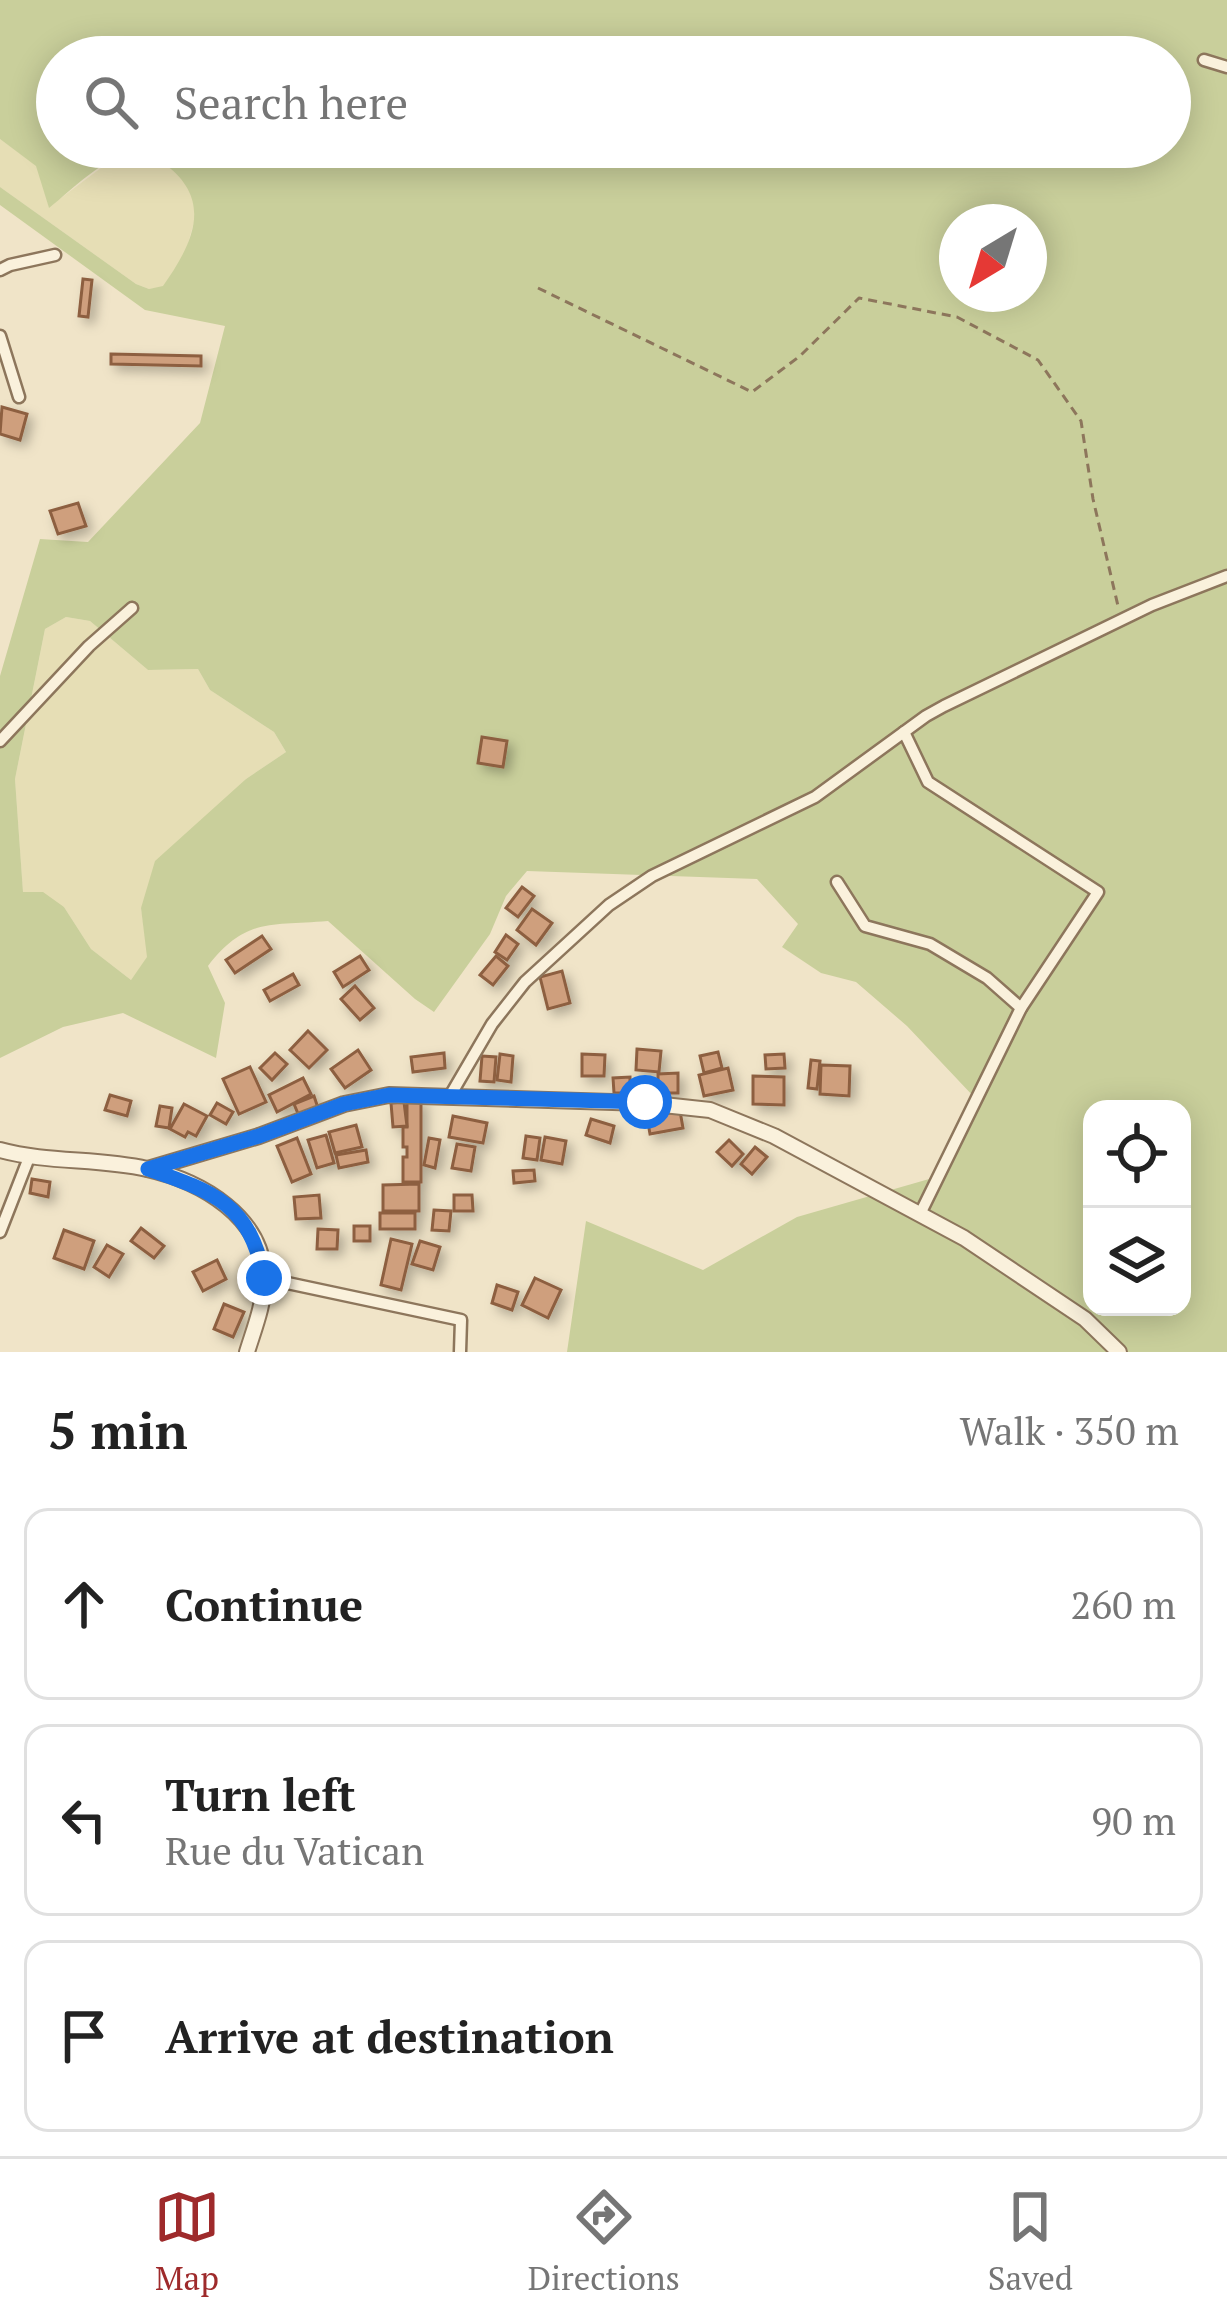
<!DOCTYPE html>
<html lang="en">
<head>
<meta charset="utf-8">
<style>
	body { margin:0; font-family:"PT Serif",serif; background:#f6f6f6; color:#222 }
	.controls { position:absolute; right:36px; bottom:36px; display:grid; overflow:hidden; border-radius:24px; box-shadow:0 6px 30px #0003 }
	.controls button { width:108px; height:108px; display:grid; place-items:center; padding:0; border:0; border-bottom:3px solid #e0e0e0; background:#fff; color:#222; font:60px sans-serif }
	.compass { position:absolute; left:939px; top:204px; width:108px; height:108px; border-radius:50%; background:#fff; box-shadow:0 6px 30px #0003; rotate:218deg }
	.stop { position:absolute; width:36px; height:36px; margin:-27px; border:9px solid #1a73e8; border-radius:50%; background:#fff }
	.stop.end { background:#1a73e8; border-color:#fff; box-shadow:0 3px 12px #0008 }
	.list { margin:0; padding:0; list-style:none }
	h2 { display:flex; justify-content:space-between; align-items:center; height:156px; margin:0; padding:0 48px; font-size:51px }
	h2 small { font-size:39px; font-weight:400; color:#767676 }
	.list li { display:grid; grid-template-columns:78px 1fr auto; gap:36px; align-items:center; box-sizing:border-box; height:192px; margin:0 24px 24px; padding:0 24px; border:3px solid #e0e0e0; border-radius:24px }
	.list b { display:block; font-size:45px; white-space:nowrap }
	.list p { margin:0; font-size:39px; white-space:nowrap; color:#767676 }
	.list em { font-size:39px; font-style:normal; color:#767676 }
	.icon { flex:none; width:66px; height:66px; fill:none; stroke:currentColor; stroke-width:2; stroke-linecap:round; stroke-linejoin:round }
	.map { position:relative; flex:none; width:1227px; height:1352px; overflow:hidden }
	.search { position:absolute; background:#fff; box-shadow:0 6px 30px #0003; left:36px; right:36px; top:36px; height:132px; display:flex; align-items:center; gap:30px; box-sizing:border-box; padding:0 42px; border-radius:66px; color:#767676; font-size:45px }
	.sheet { height:804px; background:#fff }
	nav { display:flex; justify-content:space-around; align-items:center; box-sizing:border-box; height:168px; border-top:3px solid #e0e0e0; background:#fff; font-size:33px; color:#767676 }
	nav a { display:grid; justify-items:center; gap:6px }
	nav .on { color:#9e2a2b }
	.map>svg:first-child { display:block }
	.farmland { fill:#e6deb5 }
	.green { fill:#c9cf9b; fill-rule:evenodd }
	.building { fill:#cf9f7d; stroke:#8d5f41; stroke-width:3; filter:url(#shadow) }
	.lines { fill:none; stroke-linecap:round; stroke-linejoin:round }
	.minor-casing { stroke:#8d765c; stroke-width:15 }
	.tertiary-casing { stroke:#8d765c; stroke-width:18 }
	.path { stroke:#8d765c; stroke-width:3; stroke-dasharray:9 6; stroke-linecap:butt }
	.minor { stroke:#faf1dc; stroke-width:10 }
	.tertiary { stroke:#faf1dc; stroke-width:14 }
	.route { stroke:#1a73e8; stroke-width:15 }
</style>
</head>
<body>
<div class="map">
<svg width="1227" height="1352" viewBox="0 0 1227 1352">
	<defs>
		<filter id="shadow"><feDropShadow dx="5.5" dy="5.5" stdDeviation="6" flood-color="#0004"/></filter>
	</defs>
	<rect width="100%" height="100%" fill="#f0e4c8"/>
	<g class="farmland">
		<polygon points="0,139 37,166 49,207 113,159 137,150 149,152 182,177 194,200 196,215 185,254 163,287 149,289 136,284 0,187"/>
		<polygon points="66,617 90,621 148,670 198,669 210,690 274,732 286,752 246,779 141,908 148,957 131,980 91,949 64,907 23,893 15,779 45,629"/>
	</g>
	<path class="green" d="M0 0H1227V1352H567L586 1221 703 1270 797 1217 943 1175 975 1098 907 1026 856 982 821 973 782 947 798 924 757 879 527 871 506 896 490 934 434 1012 415 999 328 921C271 926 246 917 208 966L225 1003 216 1058 123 1013 63 1027 0 1058V676L40 539 88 542 200 423 225 326 145 310 0 205V187L136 284 149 289 163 286C191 246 215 202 166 165 156 157 147 149 134 152 102 158 73 189 49 208L36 166 0 139ZM57 57H1170V147H57ZM957 222H1029V294H957ZM66 617 90 621 148 670 198 669 210 690 274 732 286 752 246 779 155 861 141 908 147 957 131 980 91 949 64 907 43 892H23L15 779 45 629ZM1092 1109H1182V1307H1092Z"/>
	<g class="building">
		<polygon points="83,279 92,280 88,317 79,316"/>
		<polygon points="111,354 201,356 201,366 111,364"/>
		<polygon points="2,407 27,414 20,440 0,434"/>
		<polygon points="78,503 86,526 58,534 50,511"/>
		<polygon points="482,737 507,741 503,767 478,763"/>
		<polygon points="522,887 534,896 518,917 506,908"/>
		<polygon points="532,909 552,923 536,945 517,930"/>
		<polygon points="506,935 518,944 507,960 495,952"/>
		<polygon points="262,936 271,949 235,973 226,960"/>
		<polygon points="360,956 369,970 343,987 334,972"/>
		<polygon points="496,956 508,966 493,985 480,975"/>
		<polygon points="562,971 570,1003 548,1009 540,977"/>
		<polygon points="293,974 299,985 270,1001 264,990"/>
		<polygon points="355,986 374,1008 360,1020 341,999"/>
		<polygon points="308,1031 327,1050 309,1068 290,1050"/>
		<polygon points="637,1049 661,1051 659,1072 636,1070"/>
		<polygon points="358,1050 371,1070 345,1088 331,1069"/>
		<polygon points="718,1052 722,1068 704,1073 700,1056"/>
		<polygon points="275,1053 287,1064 272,1080 260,1068"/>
		<polygon points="444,1053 445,1068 413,1072 411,1057"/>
		<polygon points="500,1054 513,1056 511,1082 497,1080"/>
		<polygon points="582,1054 605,1055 604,1076 582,1076"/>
		<polygon points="784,1054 785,1068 766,1069 765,1055"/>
		<polygon points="482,1056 496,1057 494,1082 480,1081"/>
		<polygon points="811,1060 820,1061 817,1089 808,1088"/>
		<polygon points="821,1065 850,1066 849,1096 820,1094"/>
		<polygon points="250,1067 266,1102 239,1114 223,1079"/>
		<polygon points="728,1068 733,1090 704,1096 699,1075"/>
		<polygon points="678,1073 678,1093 658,1093 658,1074"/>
		<polygon points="753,1076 784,1077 784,1105 753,1104"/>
		<polygon points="630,1077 630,1093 614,1093 613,1078"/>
		<polygon points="303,1078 311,1094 277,1112 269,1095"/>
		<polygon points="110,1095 131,1101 127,1116 105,1110"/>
		<polygon points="314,1096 318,1108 299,1116 294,1104"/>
		<polygon points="407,1100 421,1100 421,1182 403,1182 403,1157 407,1157 407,1147 403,1147 403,1127 407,1127"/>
		<polygon points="404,1102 407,1126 393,1127 391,1103"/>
		<polygon points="217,1103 233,1112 226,1124 210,1115"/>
		<polygon points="184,1104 207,1116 196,1136 188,1132 185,1137 170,1129"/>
		<polygon points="160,1106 172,1108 169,1128 156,1126"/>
		<polygon points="680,1111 683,1128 650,1134 647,1117"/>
		<polygon points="453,1116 487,1123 483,1143 449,1137"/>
		<polygon points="591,1119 614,1126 610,1143 586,1135"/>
		<polygon points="356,1125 362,1147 335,1153 329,1132"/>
		<polygon points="326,1135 334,1163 317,1168 308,1140"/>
		<polygon points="526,1136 540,1138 537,1160 523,1158"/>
		<polygon points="545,1137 566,1141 562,1164 541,1160"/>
		<polygon points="297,1138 311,1174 292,1182 277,1146"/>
		<polygon points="429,1138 440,1140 435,1168 424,1165"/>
		<polygon points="729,1140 743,1154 732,1166 717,1152"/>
		<polygon points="457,1144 475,1147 471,1171 452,1168"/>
		<polygon points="755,1147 767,1157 752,1174 741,1164"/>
		<polygon points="366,1150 368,1162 339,1168 336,1155"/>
		<polygon points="534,1170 535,1181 514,1183 513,1171"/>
		<polygon points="32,1179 50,1182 48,1197 30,1193"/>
		<polygon points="419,1184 419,1211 383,1211 383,1185"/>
		<polygon points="319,1195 321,1218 296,1219 294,1197"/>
		<polygon points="454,1195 472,1195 473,1211 454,1211"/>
		<polygon points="434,1210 451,1211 449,1231 432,1230"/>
		<rect x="380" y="1213" width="35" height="16"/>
		<rect x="354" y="1226" width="16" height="15"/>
		<polygon points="141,1228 164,1246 154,1258 131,1241"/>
		<polygon points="318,1229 338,1230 337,1249 317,1249"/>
		<polygon points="64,1230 94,1241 84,1269 54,1258"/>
		<polygon points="391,1239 412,1244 401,1290 381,1285"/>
		<polygon points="420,1241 440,1247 433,1270 412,1264"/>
		<polygon points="107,1245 123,1254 109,1277 94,1267"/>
		<polygon points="217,1260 226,1279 203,1291 193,1272"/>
		<polygon points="535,1278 561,1290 548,1318 522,1305"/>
		<polygon points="497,1285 518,1292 512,1310 492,1303"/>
		<polygon points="224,1304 244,1312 233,1337 214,1329"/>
	</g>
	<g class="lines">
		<defs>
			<g id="minor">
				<polyline points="1204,60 1227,67"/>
				<polyline points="0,270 10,265 55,255"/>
				<polyline points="0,336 19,397"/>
				<polyline points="904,732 928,782 1098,892 1021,1008 920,1214"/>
				<polyline points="0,741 89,646 132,608"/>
				<polyline points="837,882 865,926 930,944 987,978 1021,1008"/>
				<polyline points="450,1096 492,1024 525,982 609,905 652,876 815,797 926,716 944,706 1152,605 1227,576"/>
				<polyline points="0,1232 30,1155"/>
				<polyline points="264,1278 461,1320 460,1352"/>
			</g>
			<g id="tertiary">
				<path d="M0 1150C47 1163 99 1158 147 1169 201 1181 265 1217 264 1280 264 1305 254 1329 247 1352"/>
				<polyline points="148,1169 259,1136 344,1104 389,1095 645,1103 710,1110 774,1136 964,1238 1085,1319 1119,1352"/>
			</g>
		</defs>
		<use href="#minor" class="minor-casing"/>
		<use href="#tertiary" class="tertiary-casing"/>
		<polyline class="path" points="538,288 752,392 800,356 859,298 957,317 1038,360 1081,421 1093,499 1118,606"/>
		<use href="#minor" class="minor"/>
		<use href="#tertiary" class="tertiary"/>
	</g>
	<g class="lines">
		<path class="route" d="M264 1278C250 1204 214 1192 148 1169L259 1136 344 1104 389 1095 645 1102"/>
	</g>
</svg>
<div class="controls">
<button><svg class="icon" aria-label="locate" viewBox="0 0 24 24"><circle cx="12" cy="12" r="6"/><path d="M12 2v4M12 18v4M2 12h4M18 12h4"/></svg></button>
<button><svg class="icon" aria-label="layers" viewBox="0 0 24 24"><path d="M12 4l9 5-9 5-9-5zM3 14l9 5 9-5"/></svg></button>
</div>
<svg class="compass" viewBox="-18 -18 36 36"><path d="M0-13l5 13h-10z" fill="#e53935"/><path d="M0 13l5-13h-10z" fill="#767676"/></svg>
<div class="stop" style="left:645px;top:1102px"></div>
<div class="stop end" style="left:264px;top:1278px"></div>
<div class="search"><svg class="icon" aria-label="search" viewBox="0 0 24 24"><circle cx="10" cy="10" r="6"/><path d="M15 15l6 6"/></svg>Search here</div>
</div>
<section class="sheet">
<h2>5 min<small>Walk · 350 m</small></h2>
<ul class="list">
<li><svg class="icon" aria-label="ahead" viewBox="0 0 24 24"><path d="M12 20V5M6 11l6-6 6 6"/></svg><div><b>Continue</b></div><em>260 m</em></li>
<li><svg class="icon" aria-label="left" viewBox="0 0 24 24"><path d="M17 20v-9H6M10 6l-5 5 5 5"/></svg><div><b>Turn left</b><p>Rue du Vatican</p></div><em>90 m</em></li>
<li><svg class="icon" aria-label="arrive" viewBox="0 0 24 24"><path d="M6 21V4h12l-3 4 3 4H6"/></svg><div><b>Arrive at destination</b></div></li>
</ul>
</section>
<nav>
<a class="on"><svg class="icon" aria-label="map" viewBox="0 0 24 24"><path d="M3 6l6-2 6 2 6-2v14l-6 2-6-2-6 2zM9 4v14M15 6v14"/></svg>Map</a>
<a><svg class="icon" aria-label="directions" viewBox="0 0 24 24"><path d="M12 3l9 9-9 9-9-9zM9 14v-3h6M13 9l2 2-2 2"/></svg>Directions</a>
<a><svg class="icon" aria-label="saved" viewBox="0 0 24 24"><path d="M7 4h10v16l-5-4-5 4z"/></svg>Saved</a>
</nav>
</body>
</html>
